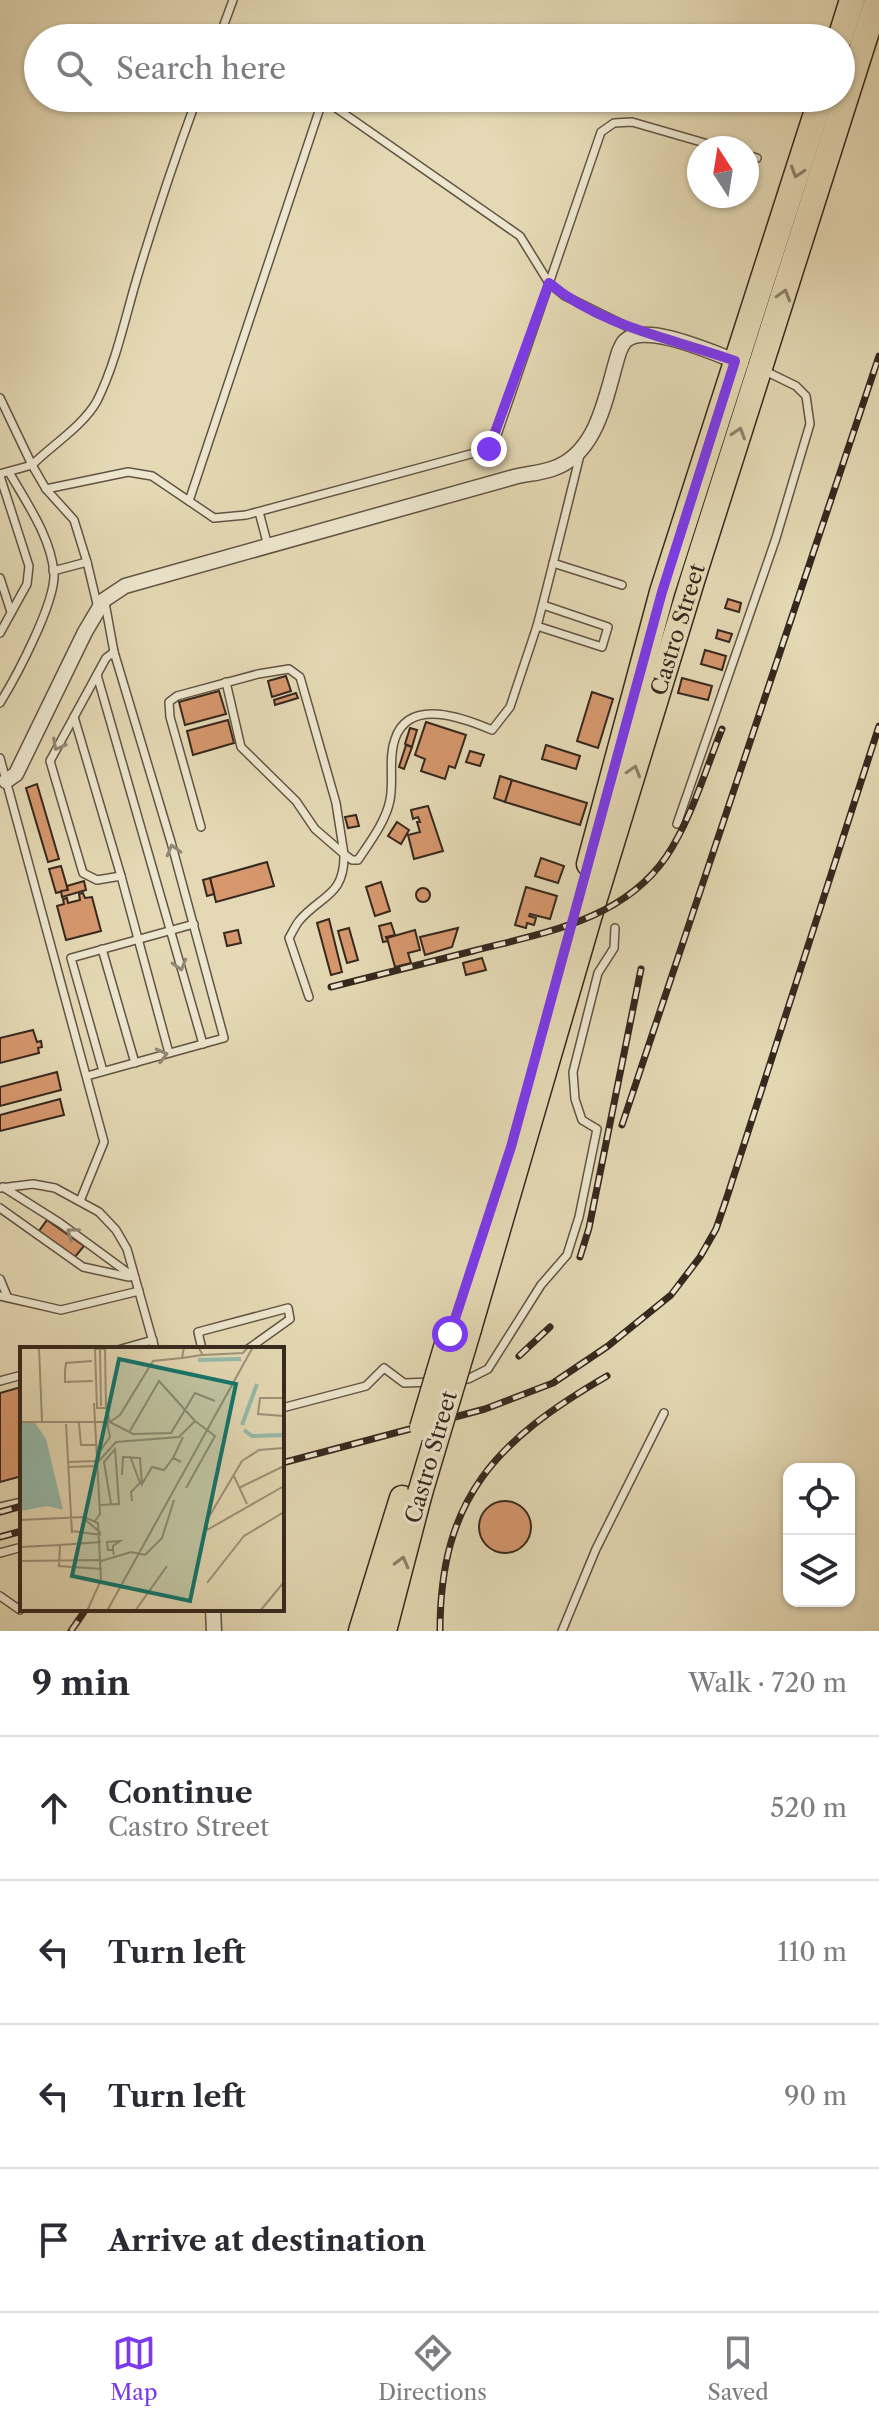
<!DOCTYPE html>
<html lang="en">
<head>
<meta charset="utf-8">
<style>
	body { margin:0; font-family:"Libre Caslon Text",serif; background:#f7f7f7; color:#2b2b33 }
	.controls { position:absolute; right:24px; bottom:24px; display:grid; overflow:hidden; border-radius:16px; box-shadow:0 2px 6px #0004 }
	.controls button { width:72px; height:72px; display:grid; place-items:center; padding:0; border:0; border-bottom:2px solid #e1e1e2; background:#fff; color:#2b2b33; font:40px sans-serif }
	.compass { position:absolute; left:687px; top:136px; width:72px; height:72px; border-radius:50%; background:#fff; box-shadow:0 2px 6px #0004; rotate:348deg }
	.stop { position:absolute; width:24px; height:24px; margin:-18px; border:6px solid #7c3aed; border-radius:50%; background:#fff }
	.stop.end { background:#7c3aed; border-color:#fff; box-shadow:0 2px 8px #0008 }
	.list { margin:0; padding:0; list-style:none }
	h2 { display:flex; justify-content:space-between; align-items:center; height:104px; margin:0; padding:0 32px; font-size:34px }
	h2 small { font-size:26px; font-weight:400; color:#7c7c81 }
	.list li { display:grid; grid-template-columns:52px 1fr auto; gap:24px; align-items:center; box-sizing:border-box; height:144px; padding:0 32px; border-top:2px solid #e1e1e2 }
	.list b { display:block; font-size:30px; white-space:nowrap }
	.list p { margin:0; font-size:26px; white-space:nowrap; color:#7c7c81 }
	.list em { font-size:26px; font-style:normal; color:#7c7c81 }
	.icon { flex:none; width:44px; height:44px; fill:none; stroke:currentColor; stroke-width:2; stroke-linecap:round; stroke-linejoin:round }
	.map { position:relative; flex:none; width:879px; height:1631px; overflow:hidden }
	.search { position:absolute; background:#fff; box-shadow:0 2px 6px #0004; left:24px; right:24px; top:24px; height:88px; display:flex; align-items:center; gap:20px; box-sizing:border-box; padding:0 28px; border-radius:44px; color:#7c7c81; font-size:30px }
	.sheet { height:680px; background:#fff }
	nav { display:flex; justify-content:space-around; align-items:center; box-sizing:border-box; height:112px; border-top:2px solid #e1e1e2; background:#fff; font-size:22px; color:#7c7c81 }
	nav a { display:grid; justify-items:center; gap:4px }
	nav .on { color:#7c3aed }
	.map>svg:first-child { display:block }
	.building { fill:#d6976d; stroke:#36281e; stroke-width:2 }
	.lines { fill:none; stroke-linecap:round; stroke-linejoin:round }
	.lane-casing { stroke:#625444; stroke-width:10 }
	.street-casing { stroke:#625444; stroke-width:17 }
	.primary-casing { stroke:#36281e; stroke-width:27 }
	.lane { stroke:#ede6ce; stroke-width:7 }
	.street { stroke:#ede6ce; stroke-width:14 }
	.primary { stroke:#e4d9b4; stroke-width:24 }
	.rail-casing { stroke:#36281e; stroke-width:7 }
	.rail { stroke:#ede6ce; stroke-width:4; stroke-dasharray:12; stroke-linecap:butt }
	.primary-bridge-casing { stroke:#36281e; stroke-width:27; stroke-linecap:butt }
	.primary-bridge { stroke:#e4d9b4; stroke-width:24 }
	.oneway { stroke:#8d8069 }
	.oneway2 { stroke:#928776 }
	.route { stroke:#7c3aed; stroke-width:10 }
	.labels { text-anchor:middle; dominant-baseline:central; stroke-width:6; stroke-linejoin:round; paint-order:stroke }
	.street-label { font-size:22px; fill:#36281e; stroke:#ede6ce }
	.inset-river { fill:none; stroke:#95baaa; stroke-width:4 }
	.inset-road { fill:none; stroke:#9e9278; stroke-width:2 }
	.view { fill:#0f766e; fill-opacity:0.15; stroke:#0f766e; stroke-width:4 }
	.inset-edge { fill:none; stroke:#36281e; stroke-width:4 }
</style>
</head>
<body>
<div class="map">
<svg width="879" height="1631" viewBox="0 0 879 1631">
	<rect width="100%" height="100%" fill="#e4d9b4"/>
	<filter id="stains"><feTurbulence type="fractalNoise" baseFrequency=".0025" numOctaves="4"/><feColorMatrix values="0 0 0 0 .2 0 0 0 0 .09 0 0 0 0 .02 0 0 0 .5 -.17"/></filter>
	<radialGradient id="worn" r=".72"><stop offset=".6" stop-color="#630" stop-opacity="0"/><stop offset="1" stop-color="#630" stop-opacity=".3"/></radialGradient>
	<g class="building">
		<polygon points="728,599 741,603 739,612 725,608"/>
		<polygon points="718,630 732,634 729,642 716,638"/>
		<polygon points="705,650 726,656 722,670 701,664"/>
		<polygon points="286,676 291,691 272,697 268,681"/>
		<polygon points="682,678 712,686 708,700 678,693"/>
		<polygon points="219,691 226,714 185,725 179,702"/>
		<polygon points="592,692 613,699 598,748 577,741"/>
		<polygon points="296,693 298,698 275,705 274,700"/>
		<polygon points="228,720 234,743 193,755 187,731"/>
		<polygon points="426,722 466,735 455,768 449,766 445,779 421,771 425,759 415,755"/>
		<polygon points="410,728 417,730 412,747 405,744"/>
		<polygon points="406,745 412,747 404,769 399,767"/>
		<polygon points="546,745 580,756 576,769 542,759"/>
		<polygon points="470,751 484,755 480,766 466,762"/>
		<polygon points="500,776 512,780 505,802 494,798"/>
		<polygon points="512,780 587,803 580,825 505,802"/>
		<polygon points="37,784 59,859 48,862 26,788"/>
		<polygon points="428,806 443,851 414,859 408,835 420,832 417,822 420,822 418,817 413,819 411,810"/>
		<polygon points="356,815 359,826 348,828 345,817"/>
		<polygon points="397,822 409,830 401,844 388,836"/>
		<polygon points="541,858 564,866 558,883 535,876"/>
		<polygon points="267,862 274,886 216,902 210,878"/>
		<polygon points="61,866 68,890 56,893 49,869"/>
		<polygon points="210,878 214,894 207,896 203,880"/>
		<polygon points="84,881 86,890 62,897 61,891 68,890 67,886"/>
		<polygon points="381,882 390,911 375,916 366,887"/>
		<polygon points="526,887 557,896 550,919 530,914 529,916 536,918 534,925 527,923 526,928 515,925"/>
		<circle cx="423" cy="895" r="7"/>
		<polygon points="83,893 85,898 92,897 101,931 66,940 57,906 64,904 63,899 67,898 68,903 80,900 79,894"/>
		<polygon points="329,919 342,972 331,975 317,923"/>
		<polygon points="391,923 395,935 386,937 388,941 383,942 379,926"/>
		<polygon points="349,928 358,960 347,963 338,931"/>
		<polygon points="458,928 452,947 425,955 420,937"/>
		<polygon points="238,930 241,943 227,946 224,933"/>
		<polygon points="415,930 420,950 408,953 411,963 395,967 387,938"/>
		<polygon points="482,958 486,970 466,975 463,963"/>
		<polygon points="33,1030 37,1042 41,1041 42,1047 38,1048 39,1053 0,1063 0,1038"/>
		<polygon points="57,1072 61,1090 0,1106 0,1087"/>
		<polygon points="60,1099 64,1115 0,1131 0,1115"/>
		<polygon points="47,1220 84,1246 75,1257 39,1231"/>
		<polygon points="21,1387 22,1476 0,1482 0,1393"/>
		<circle cx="505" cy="1527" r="26"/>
	</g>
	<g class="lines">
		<defs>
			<g id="lane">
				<polyline points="219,38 233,0"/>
				<polyline points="747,155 757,158"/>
				<path d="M0 398 32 465C52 445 83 426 97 401 116 363 125 318 137 278 155 217 175 158 197 98"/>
				<polyline points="0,474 32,465 46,489 128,472 152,476 214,518 246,515 489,449 497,435 601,132 614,123 632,122 722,148"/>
				<polyline points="0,476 29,566 27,584 0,633"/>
				<polyline points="46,489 74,520 87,562"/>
				<polyline points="189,501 323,99 520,236 549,283 565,296 638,332"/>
				<polyline points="259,512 268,546"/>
				<polyline points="553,563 622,585"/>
				<polyline points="53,571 87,562 98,608"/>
				<polyline points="0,578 11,612"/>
				<polyline points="105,603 114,652"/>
				<path d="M543 605 608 627 602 647 537 626C552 569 566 512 580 455"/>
				<polyline points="97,675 203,1044"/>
				<path d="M226 682 241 747 296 801 315 829 344 854C345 896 321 895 299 921 295 926 292 933 289 938L309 997"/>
				<path d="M0 703C16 677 56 602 54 573 51 537 26 502 9 472"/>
				<polyline points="74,717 121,876"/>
				<polyline points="0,758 104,1142 80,1201"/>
				<polyline points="677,824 776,538 810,424 806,396 796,386 763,370"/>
				<path d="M201 827 170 717 169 702 177 696 258 674 289 669 300 677 336 803 344 854 352 860H358C370 842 386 821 390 800 394 780 388 758 395 739 409 697 464 718 492 730L510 707 537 626"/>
				<polyline points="102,949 135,1063"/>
				<polyline points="103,1071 71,958 194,924"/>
				<polyline points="87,1076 224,1038 171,842 114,652 106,658 50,761 83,873 97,880 121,876 169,1053"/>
				<polyline points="3,1187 60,1223 135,1278"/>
				<polyline points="0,1188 33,1184 55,1188 99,1212 116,1230 127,1249 155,1349"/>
				<polyline points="0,1208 83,1267 129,1277"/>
				<polyline points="0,1279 7,1296"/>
				<polyline points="0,1296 61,1310 139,1291"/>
				<polyline points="121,1349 153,1340"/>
				<polyline points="202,1349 198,1332 288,1308 290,1319 248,1349"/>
				<polyline points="457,1380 468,1379 488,1369 541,1285 567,1255 579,1217 597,1129 582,1120 575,1099 573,1072 598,973 614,948 615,928"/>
				<polyline points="0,1381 22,1375"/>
				<polyline points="282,1408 366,1386 384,1368 404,1383 433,1382"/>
				<polyline points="0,1507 22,1502"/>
				<polyline points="0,1553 22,1547"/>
				<polyline points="0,1596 20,1610"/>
				<polyline points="562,1631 596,1549 664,1413"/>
			</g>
			<g id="street">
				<path d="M6 781 16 774 85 632 104 600 125 586 514 477C526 474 540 473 552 469 599 454 606 393 619 352 621 348 622 344 625 341 646 321 717 355 741 363"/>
				<polyline points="213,1609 214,1631"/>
			</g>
			<g id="primary">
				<polyline points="840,38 852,0"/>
				<polyline points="589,864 662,592 821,98"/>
				<path id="s1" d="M469 1329 589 918 693 578 877 0"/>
				<polyline points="361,1631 402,1498"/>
				<polyline points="384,1631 420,1493"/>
			</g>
		</defs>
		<use href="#lane" class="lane-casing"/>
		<use href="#street" class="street-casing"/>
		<use href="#primary" class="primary-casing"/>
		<use href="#lane" class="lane"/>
		<use href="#street" class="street"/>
		<use href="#primary" class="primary"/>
		<defs>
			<g id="rail">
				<path d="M331 987C378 975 425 963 473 951 542 933 622 921 666 857 691 820 705 771 722 729"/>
				<polyline points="622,1125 879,356"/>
				<polyline points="580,1257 589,1228 641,969"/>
				<polyline points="519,1356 550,1327"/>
				<polyline points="282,1463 485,1409 553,1383 608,1346 671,1295 700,1257 716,1229 727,1197 879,726"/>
				<polyline points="0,1512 22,1506"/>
				<polyline points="0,1537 22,1531"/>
				<polyline points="71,1631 86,1609"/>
				<path d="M440 1631C440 1497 497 1440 607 1376"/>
			</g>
		</defs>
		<use href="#rail" class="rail-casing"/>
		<use href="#rail" class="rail"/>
		<defs>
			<g id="primary-bridge">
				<polyline points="422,1428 450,1334"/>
				<polyline points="420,1493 469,1329"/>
			</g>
		</defs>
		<use href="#primary-bridge" class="primary-bridge-casing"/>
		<use href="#primary-bridge" class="primary-bridge"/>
	</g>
	<defs><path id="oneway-chevron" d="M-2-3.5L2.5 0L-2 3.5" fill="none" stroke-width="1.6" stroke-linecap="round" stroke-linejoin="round" transform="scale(2)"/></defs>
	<g class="oneway">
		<use href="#oneway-chevron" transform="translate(797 172) rotate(108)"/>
		<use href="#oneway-chevron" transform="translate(784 295) rotate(-73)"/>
		<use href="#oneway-chevron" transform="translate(739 433) rotate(-72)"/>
		<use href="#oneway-chevron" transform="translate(634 771) rotate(-73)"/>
		<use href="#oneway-chevron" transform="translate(402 1562) rotate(-75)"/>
	</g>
	<g class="oneway2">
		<use href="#oneway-chevron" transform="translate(58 745) rotate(118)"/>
		<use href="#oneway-chevron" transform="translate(173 850) rotate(-105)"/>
		<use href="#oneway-chevron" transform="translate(180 965) rotate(74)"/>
		<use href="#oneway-chevron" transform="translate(162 1055) rotate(-15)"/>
		<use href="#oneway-chevron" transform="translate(72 1233) rotate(-143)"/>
	</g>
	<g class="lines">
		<path class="route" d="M450 1334 511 1147 662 592 735 361C671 338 602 327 549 283L489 449"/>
	</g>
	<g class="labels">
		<g class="street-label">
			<text stroke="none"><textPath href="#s1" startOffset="730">Castro Street</textPath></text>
			<text transform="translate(431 1457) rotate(-74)">Castro Street</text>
		</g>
	</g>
	<g transform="translate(20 1347)">
		<rect width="264" height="264" fill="#e4d9b4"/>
		<path d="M0 76H15L26 92 43 163 28 159 0 164Z" fill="#95baaa"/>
		<path class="inset-river" d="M178 13 221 12M222 78 237 37M224 83 232 89 264 88"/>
		<path class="inset-road" d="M164 0 162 11 182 8M178 0 183 8 223 6 228 0M19 1 22 74M80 2 81 59M72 14 46 16 45 24V35L73 34M0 23V59M264 51H240L238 67 264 69M74 56 80 167 75 174M86 61 85 2H75L77 61H86L90 75 100 68 133 14 162 11M0 75H90L113 87 151 86 175 46 195 54M59 76 61 98H76M46 77 52 186M110 84 139 34 175 74M78 107 90 90 87 75M110 109 120 136 111 145 112 154M48 115 77 114M161 115 153 111 163 90M77 116 96 95 159 90 175 74 195 89 166 141M48 120 78 119M213 127 227 157M102 128 103 110 120 111 122 137 132 120 144 123 153 111M219 141 264 119M80 158 99 157 95 102 84 115 91 157M62 170 81 186M0 173 64 170 78 176 81 233 67 264M187 183V173L222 114 239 103 264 101M187 183 264 139M52 184 81 188M81 195 40 198 39 219 82 222M0 200 40 198M93 203H88L87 195 100 194 93 199V203L94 208M0 214 81 213M81 214 111 205 125 208 142 191 154 153M187 236 224 189 264 165M87 264 233 0M115 264 147 219M240 264 264 235"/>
		<path class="view" d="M99 12 216 37 170 254 52 229Z"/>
		<rect width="264" height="264" class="inset-edge"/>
	</g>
	<rect width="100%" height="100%" filter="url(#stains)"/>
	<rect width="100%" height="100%" fill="url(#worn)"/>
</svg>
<div class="controls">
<button><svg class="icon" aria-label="locate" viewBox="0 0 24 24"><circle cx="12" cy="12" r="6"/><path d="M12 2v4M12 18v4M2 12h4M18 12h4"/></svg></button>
<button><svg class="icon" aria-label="layers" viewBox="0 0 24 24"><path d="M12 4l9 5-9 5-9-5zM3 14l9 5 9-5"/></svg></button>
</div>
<svg class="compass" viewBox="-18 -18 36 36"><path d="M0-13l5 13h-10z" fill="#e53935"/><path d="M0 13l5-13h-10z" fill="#7c7c81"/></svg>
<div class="stop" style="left:450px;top:1334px"></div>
<div class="stop end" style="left:489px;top:449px"></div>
<div class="search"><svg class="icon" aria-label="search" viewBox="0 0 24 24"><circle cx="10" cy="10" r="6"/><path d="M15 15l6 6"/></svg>Search here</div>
</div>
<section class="sheet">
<h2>9 min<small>Walk · 720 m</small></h2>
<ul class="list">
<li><svg class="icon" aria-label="ahead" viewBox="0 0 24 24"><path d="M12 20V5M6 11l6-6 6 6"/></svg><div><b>Continue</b><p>Castro Street</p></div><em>520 m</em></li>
<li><svg class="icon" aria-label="left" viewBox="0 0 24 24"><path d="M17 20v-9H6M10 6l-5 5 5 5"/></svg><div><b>Turn left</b></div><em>110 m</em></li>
<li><svg class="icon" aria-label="left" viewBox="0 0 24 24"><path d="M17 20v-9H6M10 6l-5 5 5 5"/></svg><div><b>Turn left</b></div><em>90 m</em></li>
<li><svg class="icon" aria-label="arrive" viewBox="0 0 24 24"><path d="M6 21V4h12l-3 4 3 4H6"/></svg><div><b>Arrive at destination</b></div></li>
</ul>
</section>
<nav>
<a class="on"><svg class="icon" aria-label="map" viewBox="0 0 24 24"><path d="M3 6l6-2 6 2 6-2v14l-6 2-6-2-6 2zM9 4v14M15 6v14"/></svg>Map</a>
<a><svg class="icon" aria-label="directions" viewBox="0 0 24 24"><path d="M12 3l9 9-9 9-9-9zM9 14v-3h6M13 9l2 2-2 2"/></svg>Directions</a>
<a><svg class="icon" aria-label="saved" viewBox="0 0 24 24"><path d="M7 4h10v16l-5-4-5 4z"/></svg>Saved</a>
</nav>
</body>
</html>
